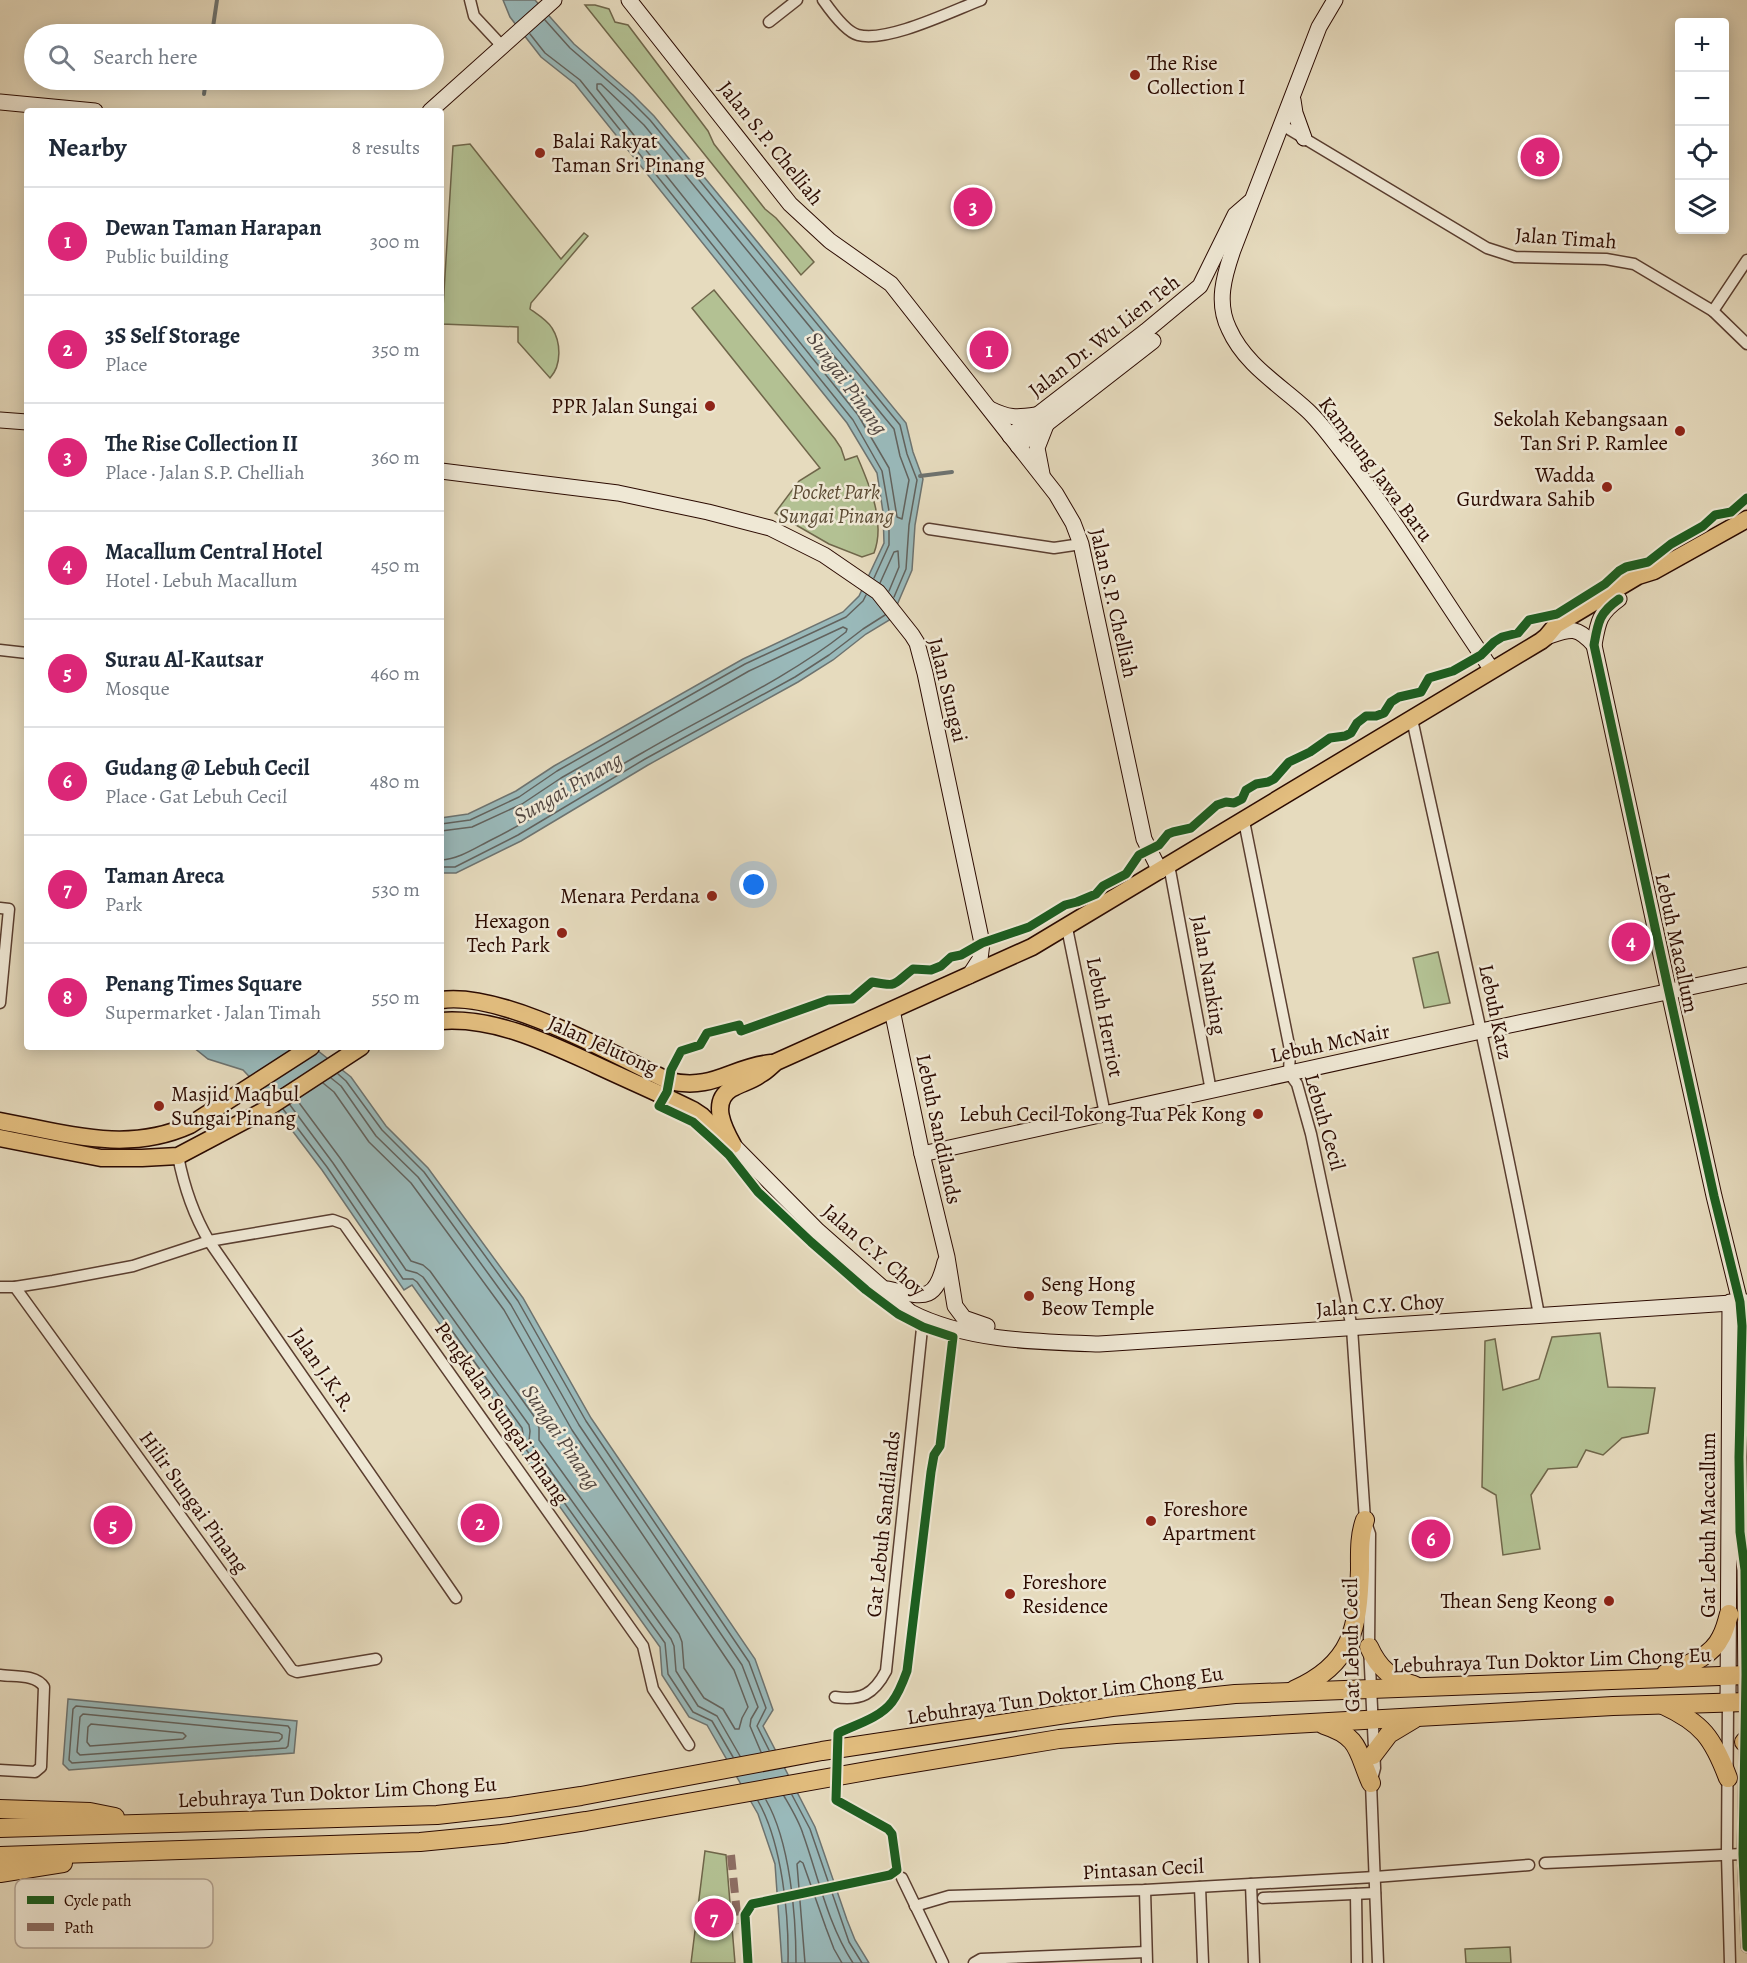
<!DOCTYPE html>
<html lang="en">
<head>
<meta charset="utf-8">
<style>
	body { margin:0; font-family:Alegreya,serif; background:#f2f2f3; color:#1f2937 }
	.controls { position:absolute; right:18px; top:18px; display:grid; overflow:hidden; border-radius:6px; box-shadow:0 3px 15px #0003 }
	.controls button { width:54px; height:54px; display:grid; place-items:center; padding:0; border:0; border-bottom:2px solid #e0e1e3; background:#fff; color:#1f2937; font:30px sans-serif }
	.you { position:absolute; left:754px; top:885px; width:21px; height:21px; margin:-15px; border:4px solid #fff; border-radius:50%; background:#1a73e8; box-shadow:0 0 0 9px #1a73e833 }
	.badge { display:grid; place-items:center; width:39px; height:39px; border-radius:50%; background:#db2777; color:#fff; font-size:20px; font-weight:700 }
	.pin { position:absolute; translate:-50% -50%; border:3px solid #fff; box-shadow:0 2px 6px #0006 }
	.list { margin:0; padding:0; list-style:none }
	h2 { display:flex; justify-content:space-between; align-items:center; height:78px; margin:0; padding:0 24px; font-size:26px }
	h2 small { font-size:20px; font-weight:400; color:#747a83 }
	.list li { display:grid; grid-template-columns:39px 1fr auto; gap:18px; align-items:center; box-sizing:border-box; height:108px; padding:0 24px; border-top:2px solid #e0e1e3 }
	.list b { display:block; font-size:22px; white-space:nowrap }
	.list p { margin:0; font-size:20px; white-space:nowrap; color:#747a83 }
	.list em { font-size:20px; font-style:normal; color:#747a83 }
	.icon { flex:none; width:33px; height:33px; fill:none; stroke:currentColor; stroke-width:2; stroke-linecap:round; stroke-linejoin:round }
	.map { position:relative; flex:none; width:1747px; height:1963px; overflow:hidden }
	.search { position:absolute; background:#fff; box-shadow:0 3px 15px #0003; left:24px; top:24px; width:420px; height:66px; display:flex; align-items:center; gap:15px; box-sizing:border-box; padding:0 21px; border-radius:33px; color:#747a83; font-size:22px }
	.panel { position:absolute; background:#fff; box-shadow:0 3px 15px #0003; left:24px; top:108px; width:420px; height:942px; border-radius:6px }
	.map>svg:first-child { display:block }
	.green { fill:#b3c193; stroke:#6f664a; stroke-width:1.5 }
	.water { fill:#99b9ba; stroke:#6d7370; stroke-width:1.5 }
	.pier { fill:#e6dbbe }
	.lines { fill:none; stroke-linecap:round; stroke-linejoin:round }
	.shore { stroke:#62625d; stroke-width:1.5 }
	.stream { stroke:#6d7370; stroke-width:4 }
	.street-casing { stroke:#5a3e30; stroke-width:13 }
	.secondary-casing { stroke:#2b0a00; stroke-width:17 }
	.primary-casing { stroke:#2b0a00; stroke-width:19 }
	.highway-casing { stroke:#2b0a00; stroke-width:20 }
	.street { stroke:#efe8d5; stroke-width:10 }
	.secondary { stroke:#efe8d5; stroke-width:15 }
	.primary { stroke:#e3be7f; stroke-width:16 }
	.highway { stroke:#e3be7f; stroke-width:18 }
	.quiet { stroke:#8d6e63; stroke-width:8; stroke-dasharray:15 8; stroke-linecap:butt }
	.cycleway-casing { stroke:#efe8d5; stroke-width:13 }
	.cycleway { stroke:#1b5e20; stroke-width:9 }
	.poi-dot { fill:#8f2418; stroke:#efe8d5; stroke-width:2 }
	.labels { text-anchor:middle; dominant-baseline:central; stroke-width:5; stroke-linejoin:round; paint-order:stroke }
	.poi-label { font-size:21px; fill:#2b0a00; stroke:#efe8d5; text-anchor:end }
	.street-label { font-size:21px; fill:#2b0a00; stroke:#efe8d5 }
	.park-label { font-size:21px; font-style:italic; fill:#5b4a33; stroke:#efe8d5 }
	.water-label { font-size:22px; font-style:italic; fill:#524741; stroke:#efe8d5 }
	.key { fill:#efe8d5; stroke:#b4a595; stroke-width:1.5 }
	.key-label { font-size:16px; fill:#2b0a00 }
</style>
</head>
<body>
<div class="map">
<svg width="1747" height="1963" viewBox="0 0 1747 1963">
	<rect width="100%" height="100%" fill="#e6dbbe"/>
	<filter id="stains"><feTurbulence type="fractalNoise" baseFrequency=".00333" numOctaves="4"/><feColorMatrix values="0 0 0 0 .2 0 0 0 0 .09 0 0 0 0 .02 0 0 0 .5 -.17"/></filter>
	<radialGradient id="worn" r=".72"><stop offset=".6" stop-color="#630" stop-opacity="0"/><stop offset="1" stop-color="#630" stop-opacity=".3"/></radialGradient>
	<g class="green">
		<polygon points="585,5 595,5 609,9 615,22 628,25 708,131 714,144 765,209 776,218 814,262 801,275"/>
		<path d="M470 144 561 259 584 233 588 236 531 303 530 309C537 314 548 321 552 328 561 342 562 365 550 378L518 342V327L442 324 453 146Z"/>
		<path d="M714 290 835 439 841 448 845 460 857 456C869 484 886 522 874 553L862 557 829 544 775 513 799 481 820 468 692 308Z"/>
		<polygon points="1438,952 1450,1003 1424,1008 1413,958"/>
		<polygon points="1600,1333 1608,1387 1655,1388 1648,1433 1622,1438 1603,1455 1586,1450 1577,1467 1548,1469 1531,1495 1540,1549 1503,1555 1496,1495 1482,1487 1485,1341 1495,1339 1503,1390 1539,1379 1552,1337"/>
		<polygon points="705,1851 726,1855 735,1963 691,1963"/>
		<polygon points="1510,1947 1511,1963 1466,1963 1465,1949"/>
	</g>
	<g class="water">
		<polygon points="503,0 535,0 574,44 633,95 654,116 906,423 913,452 923,479 915,525 912,570 891,619 866,634 833,660 798,682 648,765 521,841 456,873 441,873 441,818 468,814 516,791 554,766 743,659 843,612 859,596 884,543 883,512 877,473 847,423 575,84 541,57 510,17"/>
		<polygon points="193,1047 313,1047 351,1077 386,1126 428,1168 523,1298 591,1418 755,1659 773,1710 763,1726 815,1827 847,1920 855,1940 869,1963 782,1963 775,1864 758,1814 707,1725 689,1717 662,1675 660,1647 510,1437 517,1432 412,1285 404,1290 322,1170 260,1088 243,1070 208,1059"/>
		<polygon points="68,1699 297,1721 294,1753 69,1770 63,1764"/>
	</g>
	<polygon class="pier" points="461,1344 483,1376 480,1378 458,1347"/>
	<g class="lines">
		<g class="shore">
			<polyline points="545,20 570,48 629,99 650,120 900,425 907,454 917,480 909,525 906,569 894,597"/>
			<polyline points="530,34 545,53 580,80 853,420 882,471 889,511 889,545 874,578"/>
			<polygon points="597,84 601,84 644,125 894,429 900,456 909,480 902,519 897,517 889,468 858,415 597,89"/>
			<polyline points="880,583 894,552 898,551 899,567 889,591"/>
			<polyline points="441,824 470,820 519,797 557,771 745,664 846,617 863,601 866,595"/>
			<path d="M441 831 472 827 522 804 561 778 749 671 843 627 847 629 846 632C784 681 710 713 642 753 591 782 543 814 491 840 475 848 459 859 441 860"/>
			<polyline points="441,867 455,867 518,835 645,759 795,677 829,655 863,629 885,615"/>
			<polyline points="338,1074 346,1081 382,1130 424,1172 518,1301 586,1421 749,1662 766,1708 757,1726 769,1750"/>
			<polyline points="331,1078 341,1086 376,1136 418,1177 511,1305 579,1425 742,1665 758,1707 751,1719 750,1726 761,1752"/>
			<polyline points="297,1100 340,1158 411,1261 423,1265 430,1271 536,1419 539,1428 539,1440 679,1634 682,1642 684,1668 704,1698 723,1709 735,1729 739,1729 742,1718 748,1707 734,1670 572,1430 504,1310 411,1183 369,1142 334,1092 323,1083"/>
			<polyline points="290,1105 333,1163 406,1270 417,1273 423,1277 529,1425 530,1431 529,1441 671,1639 674,1646 676,1671 698,1706 717,1716 740,1756"/>
			<polyline points="283,1109 327,1167 403,1279 413,1279 417,1282 522,1428 523,1433 520,1441 665,1643 668,1674 693,1712 712,1721 733,1757"/>
			<polygon points="76,1706 288,1726 290,1729 288,1746 286,1748 72,1763 69,1760 73,1709"/>
			<polygon points="83,1714 279,1733 282,1735 282,1738 279,1741 80,1755 77,1752 80,1717"/>
			<polygon points="91,1724 183,1733 186,1736 183,1739 90,1746 87,1742 88,1727"/>
			<polyline points="792,1795 810,1829 849,1942 862,1963"/>
			<path d="M784 1796C791 1808 799 1821 803 1834 818 1876 828 1925 853 1963"/>
			<path d="M766 1800C790 1842 796 1915 796 1963"/>
			<path d="M758 1801C782 1843 789 1915 788 1963"/>
			<polyline points="805,1963 797,1864 800,1861 803,1863 826,1928 834,1949 842,1963"/>
		</g>
		<g class="stream">
			<polyline points="212,34 217,0"/>
			<polyline points="204,94 206,80"/>
			<polyline points="920,476 952,472"/>
		</g>
		<defs>
			<g id="street">
				<polyline points="470,0 474,16 502,46"/>
				<path d="M823 0C830 10 846 32 858 35 887 43 952 11 981 0"/>
				<polyline points="769,22 797,0"/>
				<polyline points="1282,125 1487,248 1515,257 1606,259 1634,264 1713,311 1747,344"/>
				<polyline points="1713,311 1747,260"/>
				<polyline points="929,529 1054,548 1081,544"/>
				<polyline points="0,650 27,653"/>
				<path d="M1412 719C1455 917 1502 1115 1539 1315"/>
				<polyline points="1244,821 1290,1050 1289,1073 1297,1084 1311,1134 1352,1328 1365,1520 1370,1534 1369,1647 1375,1768 1371,1783 1378,1963"/>
				<polyline points="1169,865 1211,1091"/>
				<polyline points="0,908 9,909 0,1003"/>
				<polyline points="1067,928 1105,1114"/>
				<path d="M178 1156C184 1187 193 1214 209 1241L456 1598"/>
				<polyline points="0,1287 15,1287 53,1281 133,1266 209,1241 333,1220 344,1224 643,1646 653,1689 689,1745"/>
				<polyline points="15,1287 292,1670 297,1672 376,1659"/>
				<path d="M0 1675C14 1677 36 1674 44 1687L41 1767 35 1772 0 1770"/>
				<path d="M835 1697C861 1701 874 1694 886 1671L923 1319"/>
				<polyline points="1746,1702 1743,1854 1747,1947"/>
				<polyline points="1728,1703 1727,1855 1730,1963"/>
				<polyline points="1545,1863 1743,1854"/>
				<polyline points="902,1878 943,1963"/>
				<polyline points="1251,1884 1254,1963"/>
				<polyline points="1200,1887 1203,1963"/>
				<polyline points="1145,1890 1147,1963"/>
				<polyline points="1356,1894 1357,1963"/>
				<polyline points="1263,1898 1375,1893"/>
				<polyline points="915,1906 949,1896 1145,1890 1375,1877 1529,1865"/>
				<polyline points="974,1963 981,1959 1146,1952"/>
			</g>
			<g id="secondary">
				<polyline points="629,0 790,204 830,241 891,284 1056,494 1073,523 1081,544 1144,839 1160,871"/>
				<path d="M1335 0 1319 27 1233 250C1224 276 1216 303 1229 329 1245 365 1280 385 1307 410 1319 421 1330 436 1340 449 1395 519 1441 596 1492 670"/>
				<polyline points="1293,100 1295,113 1304,138"/>
				<polyline points="0,102 95,111"/>
				<polyline points="430,111 554,0"/>
				<path d="M990 409C1008 418 1016 418 1036 415"/>
				<polyline points="0,420 27,422"/>
				<polyline points="1010,436 1146,331 1200,286 1235,215 1250,202"/>
				<polyline points="1018,446 1153,341"/>
				<polyline points="441,471 618,493 708,512 770,528 824,555 878,592 912,635 917,643 925,673 982,943 980,959 969,976"/>
				<polyline points="1042,474 1037,448 1046,425"/>
				<path d="M1619 599C1599 613 1598 622 1594 645L1669 992 1714 1196 1740 1302 1742 1326 1739 1457 1740 1532 1745 1570 1746 1702"/>
				<path d="M1546 637C1570 629 1576 625 1594 645"/>
				<polyline points="892,1010 922,1154 947,1257 955,1306 964,1318 987,1326"/>
				<path d="M733 1145 818 1231 910 1312C966 1341 1037 1342 1099 1344L1747 1302"/>
				<polyline points="922,1154 1481,1031 1747,975"/>
				<path d="M888 1289C924 1297 935 1303 945 1262"/>
				<polyline points="1728,1703 1730,1302"/>
			</g>
			<g id="primary">
				<path d="M441 1000C502 991 613 1054 669 1081 714 1091 731 1067 771 1063"/>
				<path d="M441 1021C495 1017 548 1043 596 1065 628 1080 661 1094 693 1110L702 1116 725 1139"/>
				<path d="M0 1121C66 1133 126 1154 190 1125L311 1047"/>
				<polyline points="0,1138 101,1158 142,1158 178,1156 263,1111 361,1047"/>
				<path d="M733 1145C724 1129 710 1102 731 1089 741 1083 752 1081 761 1074 767 1071 771 1066 776 1062L1032 947 1541 641 1546 637 1556 625 1638 576 1654 571 1747 519"/>
			</g>
			<g id="highway">
				<polyline points="1746,1615 1747,1618"/>
				<path d="M1369 1647C1378 1667 1391 1680 1414 1685"/>
				<path d="M1666 1673C1686 1665 1711 1658 1721 1637 1725 1630 1727 1622 1729 1614"/>
				<path d="M1294 1690C1353 1664 1358 1628 1360 1570 1360 1553 1359 1536 1365 1520"/>
				<path d="M1663 1705C1702 1723 1713 1738 1728 1778"/>
				<path d="M1324 1725C1361 1737 1357 1752 1371 1783"/>
				<polyline points="1744,1742 1747,1739"/>
				<polyline points="1373,1755 1389,1734 1414,1719"/>
				<polyline points="0,1809 90,1812 115,1817"/>
				<polyline points="0,1828 437,1815 509,1807 581,1796 822,1751 1112,1707 1235,1694 1747,1675"/>
				<polyline points="0,1856 420,1842 502,1834 586,1821 878,1769 1059,1739 1116,1734 1613,1706 1747,1702"/>
				<polyline points="0,1873 63,1863"/>
			</g>
		</defs>
		<use href="#street" class="street-casing"/>
		<use href="#secondary" class="secondary-casing"/>
		<use href="#primary" class="primary-casing"/>
		<use href="#highway" class="highway-casing"/>
		<use href="#street" class="street"/>
		<use href="#secondary" class="secondary"/>
		<use href="#primary" class="primary"/>
		<use href="#highway" class="highway"/>
		<polyline class="quiet" points="731,1855 738,1924"/>
		<defs>
			<g id="cycleway">
				<path d="M1619 599C1599 613 1598 622 1594 645L1669 992 1714 1196 1740 1302 1742 1326 1739 1457 1740 1532 1745 1570 1746 1675 1743 1854 1747 1947"/>
				<path d="M748 1963 745 1915 752 1904 890 1875 897 1870 892 1834 888 1829 836 1800 838 1733C855 1725 880 1718 892 1702 899 1693 903 1682 907 1671L931 1472 934 1455 940 1446 953 1337 923 1327 898 1314 866 1290 811 1242 758 1192 729 1155 713 1140 693 1122 659 1106 667 1092 671 1070 681 1051 700 1045 707 1033 739 1025 741 1031 828 1000 852 999 872 982C899 987 892 985 913 969L931 970 941 966 951 957 961 955 982 943 1029 927 1065 905 1077 902 1096 894 1103 886 1126 874 1139 855 1159 845 1168 834 1173 832 1191 828 1217 805 1226 802 1234 803 1242 799 1246 790 1256 784 1268 782 1274 779 1289 762 1310 752 1330 738 1345 736 1351 733 1357 723 1366 716H1376L1384 713 1391 702 1399 697 1421 692 1429 678 1453 671 1481 655 1494 642 1502 637 1518 633 1529 620 1557 614 1605 584 1619 571 1626 567 1648 562 1671 544 1703 526 1715 515 1731 512 1747 498"/>
			</g>
		</defs>
		<use href="#cycleway" class="cycleway-casing"/>
		<use href="#cycleway" class="cycleway"/>
	</g>
	<g class="poi-dot">
		<circle cx="1135" cy="75" r="6"/>
		<circle cx="540" cy="153" r="6"/>
		<circle cx="710" cy="406" r="6"/>
		<circle cx="1680" cy="431" r="6"/>
		<circle cx="1607" cy="487" r="6"/>
		<circle cx="712" cy="896" r="6"/>
		<circle cx="562" cy="933" r="6"/>
		<circle cx="159" cy="1106" r="6"/>
		<circle cx="1258" cy="1114" r="6"/>
		<circle cx="1029" cy="1296" r="6"/>
		<circle cx="1151" cy="1521" r="6"/>
		<circle cx="1010" cy="1594" r="6"/>
		<circle cx="1609" cy="1601" r="6"/>
	</g>
	<g class="labels">
		<g class="poi-label">
			<text x="1147" y="63" text-anchor="start">The Rise<tspan x="1147" dy="24">Collection I</tspan></text>
			<text x="552" y="141" text-anchor="start">Balai Rakyat<tspan x="552" dy="24">Taman Sri Pinang</tspan></text>
			<text x="698" y="406">PPR Jalan Sungai</text>
			<text x="1668" y="419">Sekolah Kebangsaan<tspan x="1668" dy="24">Tan Sri P. Ramlee</tspan></text>
			<text x="1595" y="475">Wadda<tspan x="1595" dy="24">Gurdwara Sahib</tspan></text>
			<text x="700" y="896">Menara Perdana</text>
			<text x="550" y="921">Hexagon<tspan x="550" dy="24">Tech Park</tspan></text>
			<text x="171" y="1094" text-anchor="start">Masjid Maqbul<tspan x="171" dy="24">Sungai Pinang</tspan></text>
			<text x="1246" y="1114">Lebuh Cecil Tokong Tua Pek Kong</text>
			<text x="1041" y="1284" text-anchor="start">Seng Hong<tspan x="1041" dy="24">Beow Temple</tspan></text>
			<text x="1163" y="1509" text-anchor="start">Foreshore<tspan x="1163" dy="24">Apartment</tspan></text>
			<text x="1022" y="1582" text-anchor="start">Foreshore<tspan x="1022" dy="24">Residence</tspan></text>
			<text x="1597" y="1601">Thean Seng Keong</text>
		</g>
		<g class="street-label">
			<text transform="translate(771 143) rotate(51)">Jalan S.P. Chelliah</text>
			<text transform="translate(1566 238) rotate(4)">Jalan Timah</text>
			<text transform="translate(1104 336) rotate(-38)">Jalan Dr. Wu Lien Teh</text>
			<text transform="translate(1376 469) rotate(53)">Kampung Jawa Baru</text>
			<text transform="translate(1114 603) rotate(77)">Jalan S.P. Chelliah</text>
			<text transform="translate(948 690) rotate(76)">Jalan Sungai</text>
			<text transform="translate(1677 943) rotate(78)">Lebuh Macallum</text>
			<text transform="translate(1209 975) rotate(80)">Jalan Nanking</text>
			<text transform="translate(1496 1012) rotate(78)">Lebuh Katz</text>
			<text transform="translate(1105 1017) rotate(79)">Lebuh Herriot</text>
			<text transform="translate(1330 1043) rotate(-12)">Lebuh McNair</text>
			<text transform="translate(603 1045) rotate(24)">Jalan Jelutong</text>
			<text transform="translate(1325 1122) rotate(74)">Lebuh Cecil</text>
			<text transform="translate(939 1129) rotate(78)">Lebuh Sandilands</text>
			<text transform="translate(874 1250) rotate(41)">Jalan C.Y. Choy</text>
			<text transform="translate(1380 1305) rotate(-4)">Jalan C.Y. Choy</text>
			<text transform="translate(323 1370) rotate(55)">Jalan J.K.R.</text>
			<text transform="translate(502 1413) rotate(55)">Pengkalan Sungai Pinang</text>
			<text transform="translate(194 1502) rotate(54)">Hilir Sungai Pinang</text>
			<text transform="translate(883 1524) rotate(-84)">Gat Lebuh Sandilands</text>
			<text transform="translate(1708 1525) rotate(-90)">Gat Lebuh Maccallum</text>
			<text transform="translate(1351 1645) rotate(-91)">Gat Lebuh Cecil</text>
			<text transform="translate(1552 1660) rotate(-2)">Lebuhraya Tun Doktor Lim Chong Eu</text>
			<text transform="translate(1065 1695) rotate(-8)">Lebuhraya Tun Doktor Lim Chong Eu</text>
			<text transform="translate(337 1792) rotate(-3)">Lebuhraya Tun Doktor Lim Chong Eu</text>
			<text transform="translate(1143 1869) rotate(-3)">Pintasan Cecil</text>
		</g>
		<g class="park-label">
			<text x="836" y="492">Pocket Park<tspan x="836" dy="24">Sungai Pinang</tspan></text>
		</g>
		<g class="water-label">
			<text transform="translate(847 383) rotate(54)">Sungai Pinang</text>
			<text transform="translate(568 788) rotate(-30)">Sungai Pinang</text>
			<text transform="translate(561 1437) rotate(56)">Sungai Pinang</text>
		</g>
	</g>
	<rect x="15" y="1879" width="198" height="69" rx="9" class="key"/>
	<rect x="27" y="1896" width="27" height="8" fill="#1b5e20"/>
	<rect x="27" y="1923" width="27" height="8" fill="#8d6e63"/>
	<g class="key-label">
		<text x="64" y="1906">Cycle path</text>
		<text x="64" y="1933">Path</text>
	</g>
	<rect width="100%" height="100%" filter="url(#stains)"/>
	<rect width="100%" height="100%" fill="url(#worn)"/>
</svg>
<div class="controls">
<button>+</button>
<button>−</button>
<button><svg class="icon" aria-label="locate" viewBox="0 0 24 24"><circle cx="12" cy="12" r="6"/><path d="M12 2v4M12 18v4M2 12h4M18 12h4"/></svg></button>
<button><svg class="icon" aria-label="layers" viewBox="0 0 24 24"><path d="M12 4l9 5-9 5-9-5zM3 14l9 5 9-5"/></svg></button>
</div>
<div class="you"></div>
<div class="pin badge" style="left:989px;top:350px">1</div>
<div class="pin badge" style="left:480px;top:1523px">2</div>
<div class="pin badge" style="left:973px;top:207px">3</div>
<div class="pin badge" style="left:1631px;top:942px">4</div>
<div class="pin badge" style="left:113px;top:1525px">5</div>
<div class="pin badge" style="left:1431px;top:1539px">6</div>
<div class="pin badge" style="left:714px;top:1918px">7</div>
<div class="pin badge" style="left:1540px;top:157px">8</div>
<div class="search"><svg class="icon" aria-label="search" viewBox="0 0 24 24"><circle cx="10" cy="10" r="6"/><path d="M15 15l6 6"/></svg>Search here</div>
<section class="panel">
<h2>Nearby<small>8 results</small></h2>
<ul class="list">
<li><span class="badge">1</span><div><b>Dewan Taman Harapan</b><p>Public building</p></div><em>300 m</em></li>
<li><span class="badge">2</span><div><b>3S Self Storage</b><p>Place</p></div><em>350 m</em></li>
<li><span class="badge">3</span><div><b>The Rise Collection II</b><p>Place · Jalan S.P. Chelliah</p></div><em>360 m</em></li>
<li><span class="badge">4</span><div><b>Macallum Central Hotel</b><p>Hotel · Lebuh Macallum</p></div><em>450 m</em></li>
<li><span class="badge">5</span><div><b>Surau Al-Kautsar</b><p>Mosque</p></div><em>460 m</em></li>
<li><span class="badge">6</span><div><b>Gudang @ Lebuh Cecil</b><p>Place · Gat Lebuh Cecil</p></div><em>480 m</em></li>
<li><span class="badge">7</span><div><b>Taman Areca</b><p>Park</p></div><em>530 m</em></li>
<li><span class="badge">8</span><div><b>Penang Times Square</b><p>Supermarket · Jalan Timah</p></div><em>550 m</em></li>
</ul>
</section>
</div>
</body>
</html>
